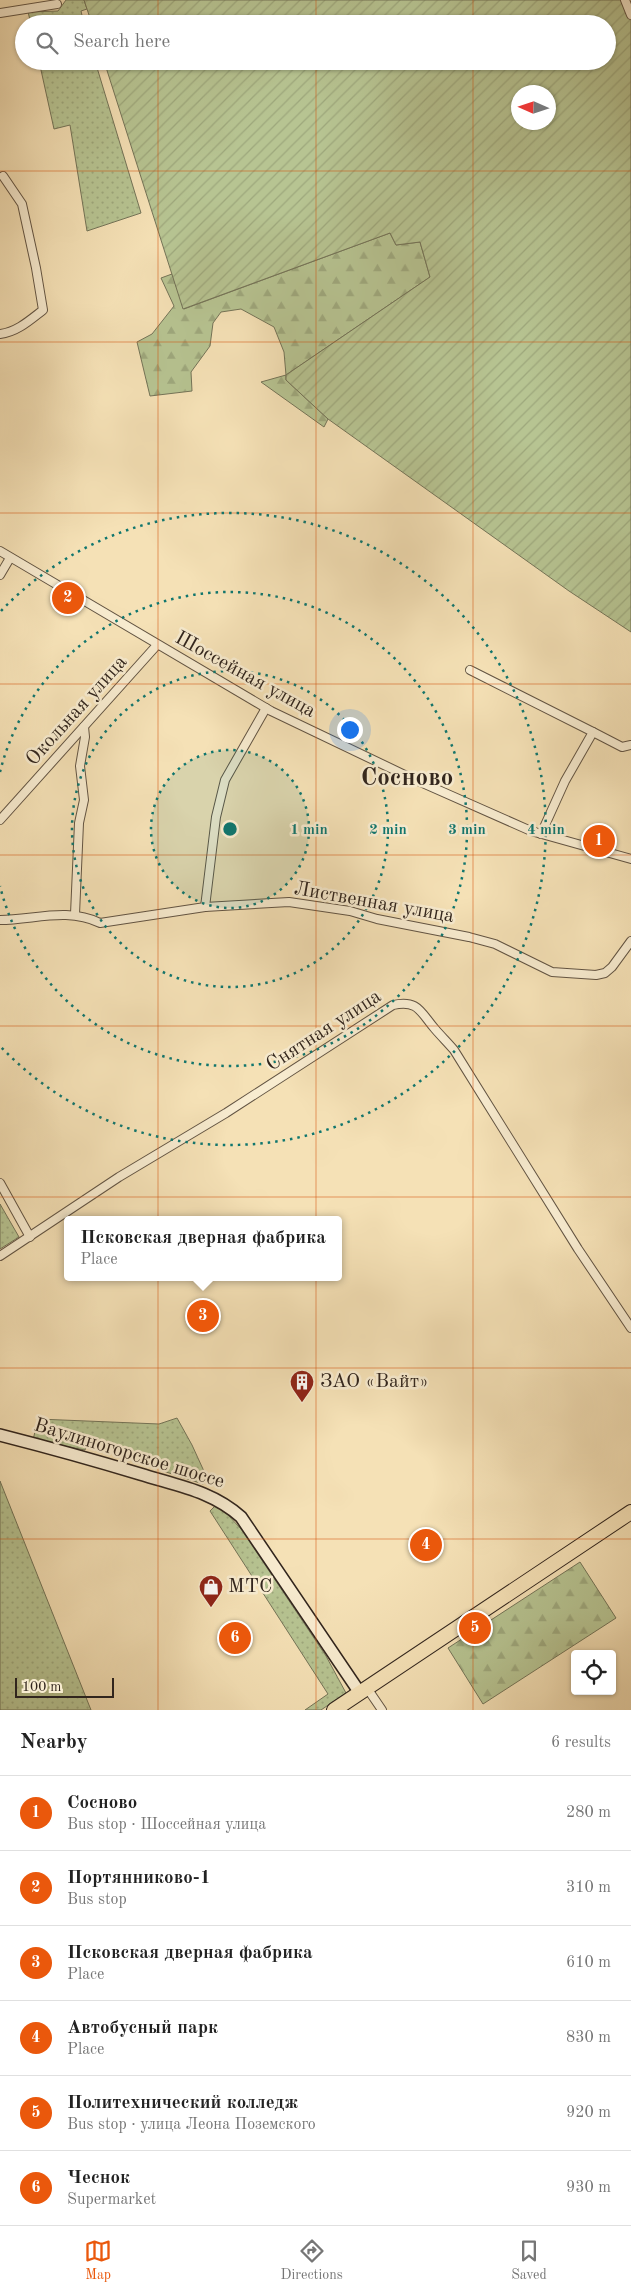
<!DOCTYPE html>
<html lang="en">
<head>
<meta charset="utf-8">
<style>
	body { margin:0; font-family:"Old Standard TT",serif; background:#f2f2f2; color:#222 }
	.controls { position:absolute; right:15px; bottom:15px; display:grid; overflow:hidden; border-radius:5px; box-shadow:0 1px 4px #0004 }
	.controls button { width:45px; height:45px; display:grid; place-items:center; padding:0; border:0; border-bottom:1px solid #e0e0e0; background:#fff; color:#222; font:25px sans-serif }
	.compass { position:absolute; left:511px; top:85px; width:45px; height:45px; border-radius:50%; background:#fff; box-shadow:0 1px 4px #0004; rotate:273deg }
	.scale { position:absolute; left:15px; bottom:12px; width:99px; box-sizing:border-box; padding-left:5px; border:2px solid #31251d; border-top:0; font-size:14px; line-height:18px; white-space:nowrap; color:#31251d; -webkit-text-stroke:4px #f8ecd0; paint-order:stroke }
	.you { position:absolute; left:349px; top:729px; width:18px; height:18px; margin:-12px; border:4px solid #fff; border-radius:50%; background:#1a73e8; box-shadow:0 0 0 8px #1a73e833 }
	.badge { display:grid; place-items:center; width:32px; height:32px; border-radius:50%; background:#ea580c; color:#fff; font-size:16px; font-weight:700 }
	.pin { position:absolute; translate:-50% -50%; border:2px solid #fff; box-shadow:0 1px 5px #0006 }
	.popup { position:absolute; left:64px; top:1216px; width:278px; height:65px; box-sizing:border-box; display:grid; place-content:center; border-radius:5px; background:#fff; filter:drop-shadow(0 1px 4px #0005); font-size:16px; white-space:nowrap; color:#767676 }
	.popup b { font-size:19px; color:#222 }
	.popup::after { content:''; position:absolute; left:50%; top:100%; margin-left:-10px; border:10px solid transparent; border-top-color:#fff }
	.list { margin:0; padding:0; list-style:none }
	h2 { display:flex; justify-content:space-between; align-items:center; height:65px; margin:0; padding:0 20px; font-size:21px }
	h2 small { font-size:16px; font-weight:400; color:#767676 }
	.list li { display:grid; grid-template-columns:32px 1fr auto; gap:15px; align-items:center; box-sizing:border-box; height:75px; padding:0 20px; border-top:1px solid #e0e0e0 }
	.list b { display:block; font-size:19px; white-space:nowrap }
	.list p { margin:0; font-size:16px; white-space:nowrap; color:#767676 }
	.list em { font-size:16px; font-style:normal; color:#767676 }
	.icon { flex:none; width:28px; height:28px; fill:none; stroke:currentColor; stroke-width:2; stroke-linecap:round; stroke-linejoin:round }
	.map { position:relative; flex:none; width:631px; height:1710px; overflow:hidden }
	.search { position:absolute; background:#fff; box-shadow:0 1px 4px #0004; left:15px; right:15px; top:15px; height:55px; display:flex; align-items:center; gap:12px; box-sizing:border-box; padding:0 18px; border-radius:28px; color:#767676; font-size:19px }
	.sheet { height:515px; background:#fff }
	nav { display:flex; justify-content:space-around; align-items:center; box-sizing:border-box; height:70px; border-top:1px solid #e0e0e0; background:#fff; font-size:14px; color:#767676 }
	nav a { display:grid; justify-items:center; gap:2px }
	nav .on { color:#ea580c }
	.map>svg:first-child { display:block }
	.grass { fill:url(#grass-dots); stroke:#747458 }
	.forest { fill:url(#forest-firs); stroke:#747458 }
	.garden { fill:url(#garden-furrows); stroke:#747458; fill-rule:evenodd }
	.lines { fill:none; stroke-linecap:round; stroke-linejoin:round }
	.street-casing { stroke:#625443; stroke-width:10 }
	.secondary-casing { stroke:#31251d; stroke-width:14 }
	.highway-casing { stroke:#31251d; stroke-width:16 }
	.street { stroke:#f8ecd0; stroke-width:8 }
	.secondary { stroke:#f8ecd0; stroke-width:11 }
	.highway { stroke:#f5e1b6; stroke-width:14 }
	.grid { fill:none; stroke:#d6540e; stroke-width:1; stroke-opacity:0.55 }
	.ring { fill:none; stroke:#0f766e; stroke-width:2.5; stroke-dasharray:2.5 5 }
	.labels { text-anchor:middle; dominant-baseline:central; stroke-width:5; stroke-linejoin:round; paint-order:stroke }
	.street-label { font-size:20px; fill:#31251d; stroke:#f8ecd0 }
	.poi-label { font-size:20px; fill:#31251d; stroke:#f8ecd0; text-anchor:start }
	.district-label { font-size:25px; font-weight:bold; fill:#31251d; stroke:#f8ecd0 }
	.centre { fill:#0f766e; stroke:#f8ecd0; stroke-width:2.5 }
	.ring-label { font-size:15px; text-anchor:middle; font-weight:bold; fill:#0f766e; stroke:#f8ecd0; stroke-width:5; stroke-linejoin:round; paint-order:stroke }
</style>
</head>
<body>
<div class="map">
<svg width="631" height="1710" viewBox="0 0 631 1710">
	<defs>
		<pattern id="grass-dots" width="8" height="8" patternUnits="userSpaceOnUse" patternTransform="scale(1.25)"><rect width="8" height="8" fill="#b7c492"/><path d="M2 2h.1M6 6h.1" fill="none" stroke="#9ea87d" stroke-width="1.8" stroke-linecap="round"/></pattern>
		<pattern id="forest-firs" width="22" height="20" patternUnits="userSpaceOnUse" patternTransform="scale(1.25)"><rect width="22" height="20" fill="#b7c492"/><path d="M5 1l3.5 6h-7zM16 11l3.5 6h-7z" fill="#9ea87d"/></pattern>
		<pattern id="garden-furrows" width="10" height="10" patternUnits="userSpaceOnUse" patternTransform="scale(1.25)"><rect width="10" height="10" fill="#b7c492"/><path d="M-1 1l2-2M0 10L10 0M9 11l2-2" fill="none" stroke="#9ea87d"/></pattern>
	</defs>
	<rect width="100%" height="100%" fill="#f5e1b6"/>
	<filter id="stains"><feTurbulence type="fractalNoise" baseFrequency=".004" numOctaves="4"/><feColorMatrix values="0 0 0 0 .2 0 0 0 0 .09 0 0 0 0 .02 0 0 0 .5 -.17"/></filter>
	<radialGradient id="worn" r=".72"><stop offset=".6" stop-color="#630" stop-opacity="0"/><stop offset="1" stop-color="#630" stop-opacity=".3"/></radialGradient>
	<g class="grass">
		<polygon points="66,0 84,0 87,9 81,11 84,24 31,24 28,12 58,11"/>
		<polygon points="39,61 95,61 141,213 87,231 70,125 54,129"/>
		<polygon points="0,1204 19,1237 0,1249"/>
		<polygon points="177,1418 192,1445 208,1480 203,1484 160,1470 161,1462 88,1442 85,1450 33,1440 38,1419 159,1424"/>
		<polygon points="0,1481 91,1710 0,1710"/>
		<polygon points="216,1505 228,1515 241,1529 326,1656 346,1693 321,1710 305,1710 328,1694 210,1511"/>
	</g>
	<g class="forest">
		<polygon points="390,233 396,245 420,242 430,277 286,375 286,380 328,419 324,427 261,382 286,375 284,352 274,327 241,309 221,312 213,323 210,346 191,372 192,391 150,396 137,342 152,334 174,306 161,278 172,274 184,309"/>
		<polygon points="580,1562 616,1618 483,1704 448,1648"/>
	</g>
	<path class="garden" d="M84 0H623L631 20V632L569 591 328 419 286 380V375L430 277 420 242 396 245 390 233 183 309 104 61H607V24H92ZM518 92H548V122H518Z"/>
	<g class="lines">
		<defs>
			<g id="street">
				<polyline points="625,0 631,15"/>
				<polyline points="0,13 57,4"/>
				<path d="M0 334C17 332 30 320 43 310L36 268 22 204 3 176"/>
				<polyline points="0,551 271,711 409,777 531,831 631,859"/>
				<polyline points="0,575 10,558"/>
				<polyline points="470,670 593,732 565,781 541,834"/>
				<polyline points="593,732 622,747 631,745"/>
				<polyline points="0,820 157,645"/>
				<polyline points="205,907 216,817 225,780 266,708"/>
				<polyline points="75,914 79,823 84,800 80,766 85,737 84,727"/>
				<path d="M0 920C34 920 67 907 100 923L205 907 289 902 350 911 377 919 469 937 495 944 552 972 596 975 605 973 612 967 631 941"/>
				<polyline points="0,1183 30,1237"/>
				<path d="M0 1256 119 1177 226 1113 393 1005C418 999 421 1013 435 1029 441 1036 448 1043 454 1050L578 1249 631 1328"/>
				<polyline points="367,1688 382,1710"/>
			</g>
			<path id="secondary" d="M0 1435C47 1447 94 1460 140 1474 178 1486 212 1491 241 1517L360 1693"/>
			<polyline id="highway" points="334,1710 631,1512"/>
		</defs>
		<use href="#street" class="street-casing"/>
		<use href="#secondary" class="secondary-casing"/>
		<use href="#highway" class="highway-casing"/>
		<use href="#street" class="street"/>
		<use href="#secondary" class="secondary"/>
		<use href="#highway" class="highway"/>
	</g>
	<path class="grid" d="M158 0V24M316 0V24M473 0V24M158 61V1710M316 61V1710M473 61V1710M0 171H631M0 342H631M0 513H631M0 684H631M0 855H631M0 1026H631M0 1197H631M0 1368H631M0 1539H631"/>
	<circle cx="230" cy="829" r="79" fill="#0f766e" fill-opacity=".12"/>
	<g class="ring">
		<circle cx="230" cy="829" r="79"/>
		<circle cx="230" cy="829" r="158"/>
		<path d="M0 772A237 237 0 1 1 0 886"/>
		<path d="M1 611A316 316 0 1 1 1 1047"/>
	</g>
	<defs>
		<symbol id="building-pin" viewBox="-11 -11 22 30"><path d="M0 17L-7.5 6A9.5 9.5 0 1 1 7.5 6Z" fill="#8f2418" stroke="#f8ecd0"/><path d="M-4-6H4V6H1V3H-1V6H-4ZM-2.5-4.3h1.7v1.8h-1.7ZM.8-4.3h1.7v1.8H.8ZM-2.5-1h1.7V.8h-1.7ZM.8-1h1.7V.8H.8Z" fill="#fff"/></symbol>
		<symbol id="shop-pin" viewBox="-11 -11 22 30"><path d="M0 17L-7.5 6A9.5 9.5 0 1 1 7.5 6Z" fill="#8f2418" stroke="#f8ecd0"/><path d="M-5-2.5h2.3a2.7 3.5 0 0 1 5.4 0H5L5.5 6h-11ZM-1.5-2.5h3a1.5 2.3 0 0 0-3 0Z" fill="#fff"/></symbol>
	</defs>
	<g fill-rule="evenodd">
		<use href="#building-pin" x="288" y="1368" width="28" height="38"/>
		<use href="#shop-pin" x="197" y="1573" width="28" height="38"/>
	</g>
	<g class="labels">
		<g class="street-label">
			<text transform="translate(245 675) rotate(29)">Шоссейная улица</text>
			<text transform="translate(77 711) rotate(-48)">Окольная улица</text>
			<text transform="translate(374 903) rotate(10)">Лиственная улица</text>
			<text transform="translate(324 1031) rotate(-33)">Снятная улица</text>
			<text transform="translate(129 1454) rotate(17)">Ваулиногорское шоссе</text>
		</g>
		<g class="poi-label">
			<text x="320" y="1382">ЗАО «Вайт»</text>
			<text x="228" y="1587">МТС</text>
		</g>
		<g class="district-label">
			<text x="407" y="778">Сосново</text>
		</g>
	</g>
	<circle cx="230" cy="829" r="8" class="centre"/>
	<g class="ring-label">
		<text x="309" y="834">1 min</text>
		<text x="388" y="834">2 min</text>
		<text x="467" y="834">3 min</text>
		<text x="546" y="834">4 min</text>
	</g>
	<rect width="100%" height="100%" filter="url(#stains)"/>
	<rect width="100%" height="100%" fill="url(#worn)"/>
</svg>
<div class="controls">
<button><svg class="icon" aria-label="locate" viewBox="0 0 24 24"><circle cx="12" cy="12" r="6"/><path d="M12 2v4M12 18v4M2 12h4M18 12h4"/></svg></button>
</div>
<svg class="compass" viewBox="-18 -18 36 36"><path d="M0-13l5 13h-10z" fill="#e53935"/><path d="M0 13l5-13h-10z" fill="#767676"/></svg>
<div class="scale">100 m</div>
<div class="you"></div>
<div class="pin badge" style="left:599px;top:841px">1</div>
<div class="pin badge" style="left:68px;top:598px">2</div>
<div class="pin badge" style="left:203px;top:1316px">3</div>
<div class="popup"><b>Псковская дверная фабрика</b>Place</div>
<div class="pin badge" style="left:426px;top:1545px">4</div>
<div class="pin badge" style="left:475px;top:1628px">5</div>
<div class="pin badge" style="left:235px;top:1638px">6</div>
<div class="search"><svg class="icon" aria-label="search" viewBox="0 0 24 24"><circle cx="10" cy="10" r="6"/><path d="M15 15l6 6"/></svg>Search here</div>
</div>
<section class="sheet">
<h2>Nearby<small>6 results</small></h2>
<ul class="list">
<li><span class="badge">1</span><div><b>Сосново</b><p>Bus stop · Шоссейная улица</p></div><em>280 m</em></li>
<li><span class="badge">2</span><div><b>Портянниково-1</b><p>Bus stop</p></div><em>310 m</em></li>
<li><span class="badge">3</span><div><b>Псковская дверная фабрика</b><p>Place</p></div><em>610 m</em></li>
<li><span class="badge">4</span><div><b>Автобусный парк</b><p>Place</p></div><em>830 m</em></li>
<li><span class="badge">5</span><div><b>Политехнический колледж</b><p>Bus stop · улица Леона Поземского</p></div><em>920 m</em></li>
<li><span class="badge">6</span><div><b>Чеснок</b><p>Supermarket</p></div><em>930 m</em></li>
</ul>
</section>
<nav>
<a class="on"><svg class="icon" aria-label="map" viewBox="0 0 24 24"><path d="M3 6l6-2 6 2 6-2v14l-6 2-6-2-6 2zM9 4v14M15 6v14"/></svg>Map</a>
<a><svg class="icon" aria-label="directions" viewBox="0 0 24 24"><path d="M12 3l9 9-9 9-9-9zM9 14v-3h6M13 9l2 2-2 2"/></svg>Directions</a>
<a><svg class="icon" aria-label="saved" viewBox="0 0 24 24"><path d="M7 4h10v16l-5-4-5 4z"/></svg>Saved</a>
</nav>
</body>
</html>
